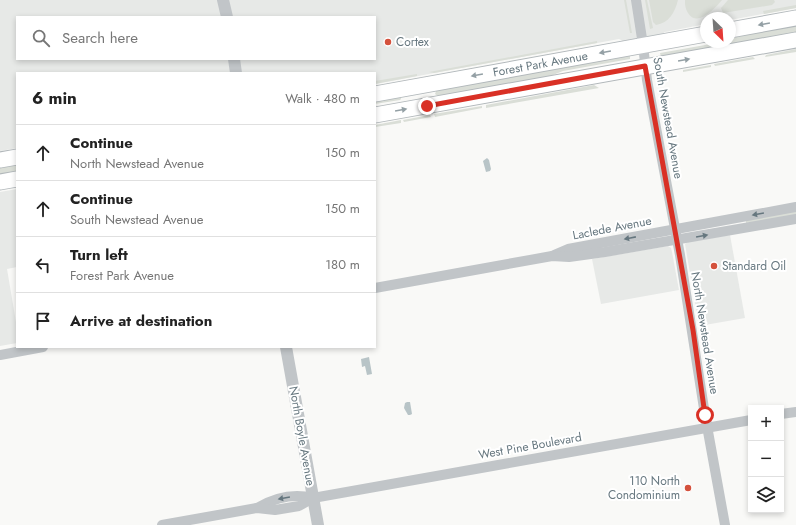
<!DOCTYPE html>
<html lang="en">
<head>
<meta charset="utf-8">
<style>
	body { margin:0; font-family:Jost,sans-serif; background:#f2f2f2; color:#222 }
	.controls { position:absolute; right:12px; bottom:12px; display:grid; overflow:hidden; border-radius:0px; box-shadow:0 2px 6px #0003 }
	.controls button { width:36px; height:36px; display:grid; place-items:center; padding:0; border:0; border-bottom:1px solid #e0e0e0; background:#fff; color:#222; font:20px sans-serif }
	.compass { position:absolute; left:700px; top:12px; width:36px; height:36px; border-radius:50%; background:#fff; box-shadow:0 2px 6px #0003; rotate:155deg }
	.stop { position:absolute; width:12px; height:12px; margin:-9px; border:3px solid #d93025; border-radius:50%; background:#fff }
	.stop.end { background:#d93025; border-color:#fff; box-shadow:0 1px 4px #0008 }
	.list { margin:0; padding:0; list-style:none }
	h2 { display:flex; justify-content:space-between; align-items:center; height:52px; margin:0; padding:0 16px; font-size:17px }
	h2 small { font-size:13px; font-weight:400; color:#767676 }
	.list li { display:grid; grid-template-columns:26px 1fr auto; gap:12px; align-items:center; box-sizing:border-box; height:56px; padding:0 16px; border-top:1px solid #e0e0e0 }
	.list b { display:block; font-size:15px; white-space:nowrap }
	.list p { margin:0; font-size:13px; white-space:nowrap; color:#767676 }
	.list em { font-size:13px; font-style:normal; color:#767676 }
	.icon { flex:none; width:22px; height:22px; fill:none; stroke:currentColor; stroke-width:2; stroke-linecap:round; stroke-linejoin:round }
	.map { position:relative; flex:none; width:796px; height:525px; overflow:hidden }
	.search { position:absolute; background:#fff; box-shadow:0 2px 6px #0003; left:16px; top:16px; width:360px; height:44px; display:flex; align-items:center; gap:10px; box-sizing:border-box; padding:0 14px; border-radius:0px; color:#767676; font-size:15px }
	.panel { position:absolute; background:#fff; box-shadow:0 2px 6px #0003; left:16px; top:72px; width:360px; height:276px; border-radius:0px }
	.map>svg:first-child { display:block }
	.built { fill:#e7e9e7; fill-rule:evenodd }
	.green { fill:#daded7 }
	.water { fill:#b8c4c7 }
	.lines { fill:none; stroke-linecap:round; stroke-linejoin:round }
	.primary-casing { stroke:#b2b8bb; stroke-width:17 }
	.minor { stroke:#c1c5c8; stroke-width:10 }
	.tertiary { stroke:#c1c5c8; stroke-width:12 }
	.primary { stroke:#fff; stroke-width:15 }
	.oneway { fill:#94a0a5 }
	.oneway2 { fill:#66777f }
	.route { stroke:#d93025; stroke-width:5 }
	.poi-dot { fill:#d4513c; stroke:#fff; stroke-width:1.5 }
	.labels { text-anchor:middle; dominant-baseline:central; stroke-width:4; stroke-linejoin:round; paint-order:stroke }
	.poi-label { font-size:12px; fill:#66777f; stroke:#fff; text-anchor:start }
	.street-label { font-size:12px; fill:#66777f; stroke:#fff }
</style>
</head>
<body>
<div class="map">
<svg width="796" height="525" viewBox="0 0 796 525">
	<rect width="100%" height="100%" fill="#f9f9f7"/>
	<g class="built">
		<path d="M0 0H796V8L730 20V18H706V24L665 32 662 34 623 41 619 39 375 84V73H17V148L0 151ZM17 17H375V59H17Z"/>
		<polygon points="17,189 17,267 7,269 17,328 17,343 0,346 0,192"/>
		<polygon points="730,235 745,318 699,326 685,244 688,242"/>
		<polygon points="668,246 671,248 672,252 679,290 601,304 592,259"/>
	</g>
	<g class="green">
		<polygon points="624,0 626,0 632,33 630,33"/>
		<polygon points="645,0 647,0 653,28 650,29"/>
		<path d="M649 0H678C675 12 669 23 656 25L653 22Z"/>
		<path d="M685 0H722C715 8 697 28 688 13 685 8 685 5 685 0Z"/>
		<polygon points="728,0 774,0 775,2 772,5 723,13 721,8"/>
		<polygon points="796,5 796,8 764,14 763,11"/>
		<polygon points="796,24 796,33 661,57 660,53 722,42 730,42 730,40 742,34"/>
		<polygon points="597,41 597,43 434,73 429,72"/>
		<polygon points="796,49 796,52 765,57 766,55"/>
		<polygon points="630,54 630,59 563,71 548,77 439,97 435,94 437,89"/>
		<polygon points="753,57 755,59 715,66 714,64"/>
		<polygon points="711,65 711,67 683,72 683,70"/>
		<polygon points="417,74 417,76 375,84 375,81"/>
		<polygon points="594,85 599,88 486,108 486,105"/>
		<polygon points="401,96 401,99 400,100 375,104 375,100"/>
		<polygon points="482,106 482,108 435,117 434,114"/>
		<polygon points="430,115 431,117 404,122 403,120"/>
		<polygon points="401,120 401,123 375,127 375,125"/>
		<polygon points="17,164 17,173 0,176 0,167"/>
		<polygon points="796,210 796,217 746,223 746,220"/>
	</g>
	<g class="water">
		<polygon points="487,158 489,160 491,169 490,171 486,172 483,161"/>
		<polygon points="369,357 372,374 367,375 365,366 362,367 361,359"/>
		<polygon points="407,402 410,402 412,414 410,415 408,415 404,408 405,403"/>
	</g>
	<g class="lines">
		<defs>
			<g id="primary">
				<polyline points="730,30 796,18"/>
				<path id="s1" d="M375 94 706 34"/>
				<polyline points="375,115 796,40"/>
				<polyline points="0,160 17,157"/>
				<polyline points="0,182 17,179"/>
			</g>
		</defs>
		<use href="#primary" class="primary-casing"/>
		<g class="minor">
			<polyline points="636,0 643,45 647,80 680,255 705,415 725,525"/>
			<polyline points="554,255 568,249 796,207"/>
			<polyline points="375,288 552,256 569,257 605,252 796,219"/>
			<polyline points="0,355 43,347"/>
			<polyline points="781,414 796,412"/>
			<path d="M257 508C274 498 293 493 313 498L751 420"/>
			<polyline points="162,525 257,508 275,510 299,506 313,498"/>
		</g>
		<g class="tertiary">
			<polyline points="223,0 227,17"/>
			<polyline points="234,59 236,73"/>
			<polyline points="286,347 318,525"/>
		</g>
		<use href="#primary" class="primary"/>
	</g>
	<defs><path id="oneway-solid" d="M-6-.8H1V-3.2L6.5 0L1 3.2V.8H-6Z"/></defs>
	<g class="oneway">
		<use href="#oneway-solid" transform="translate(764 24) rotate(170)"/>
		<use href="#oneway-solid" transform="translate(605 52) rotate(170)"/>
		<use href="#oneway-solid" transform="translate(684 60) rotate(-10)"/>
		<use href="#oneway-solid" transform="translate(477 75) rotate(170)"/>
		<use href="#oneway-solid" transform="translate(401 110) rotate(-10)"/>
	</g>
	<g class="oneway2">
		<use href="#oneway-solid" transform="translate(758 214) rotate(170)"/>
		<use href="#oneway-solid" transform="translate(702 236) rotate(-10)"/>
		<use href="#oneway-solid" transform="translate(630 238) rotate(169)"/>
		<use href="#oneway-solid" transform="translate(284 498) rotate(170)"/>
	</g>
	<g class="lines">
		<polyline class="route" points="427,106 645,66 693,330 705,415"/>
	</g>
	<g class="poi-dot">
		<circle cx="388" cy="42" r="4"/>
		<circle cx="714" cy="266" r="4"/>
		<circle cx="688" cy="488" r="4"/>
	</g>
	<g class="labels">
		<g class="poi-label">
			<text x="396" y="42">Cortex</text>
			<text x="722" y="266">Standard Oil</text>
			<text x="680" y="481" text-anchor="end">110 North<tspan x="680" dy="14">Condominium</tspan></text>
		</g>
		<g class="street-label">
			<text stroke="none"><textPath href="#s1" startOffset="168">Forest Park Avenue</textPath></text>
			<text transform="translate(668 118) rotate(80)">South Newstead Avenue</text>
			<text transform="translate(612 228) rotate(-11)">Laclede Avenue</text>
			<text transform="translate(705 333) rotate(81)">North Newstead Avenue</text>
			<text transform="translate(302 436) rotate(80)">North Boyle Avenue</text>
			<text transform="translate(530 446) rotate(-10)">West Pine Boulevard</text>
		</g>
	</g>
</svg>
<div class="controls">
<button>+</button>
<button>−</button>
<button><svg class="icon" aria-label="layers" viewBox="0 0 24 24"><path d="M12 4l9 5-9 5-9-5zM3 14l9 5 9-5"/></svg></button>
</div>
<svg class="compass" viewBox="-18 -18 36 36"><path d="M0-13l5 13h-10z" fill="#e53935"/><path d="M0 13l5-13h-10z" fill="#767676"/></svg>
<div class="stop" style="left:705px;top:415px"></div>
<div class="stop end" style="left:427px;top:106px"></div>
<div class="search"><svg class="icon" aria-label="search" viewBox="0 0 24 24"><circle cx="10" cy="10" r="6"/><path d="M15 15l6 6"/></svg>Search here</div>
<section class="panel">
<h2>6 min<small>Walk · 480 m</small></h2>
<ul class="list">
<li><svg class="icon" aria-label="ahead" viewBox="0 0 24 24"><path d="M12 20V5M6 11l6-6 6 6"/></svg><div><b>Continue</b><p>North Newstead Avenue</p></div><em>150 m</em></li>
<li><svg class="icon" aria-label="ahead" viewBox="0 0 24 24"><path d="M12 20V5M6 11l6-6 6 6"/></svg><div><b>Continue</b><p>South Newstead Avenue</p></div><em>150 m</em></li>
<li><svg class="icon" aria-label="left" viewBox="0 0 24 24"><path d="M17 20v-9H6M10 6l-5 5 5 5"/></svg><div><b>Turn left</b><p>Forest Park Avenue</p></div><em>180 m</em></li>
<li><svg class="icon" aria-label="arrive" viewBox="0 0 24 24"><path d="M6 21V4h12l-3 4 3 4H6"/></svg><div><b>Arrive at destination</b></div></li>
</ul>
</section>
</div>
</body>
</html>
